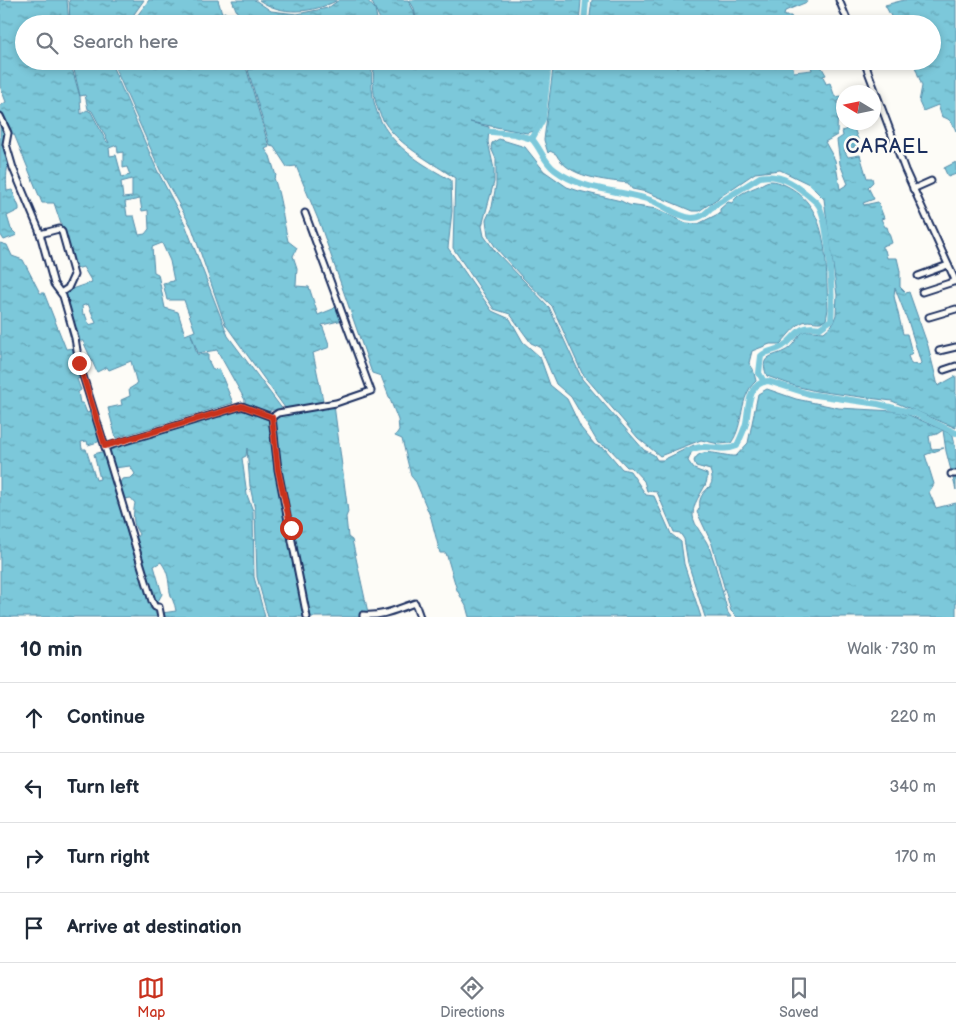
<!DOCTYPE html>
<html lang="en">
<head>
<meta charset="utf-8">
<style>
	body { margin:0; font-family:"Balsamiq Sans",sans-serif; background:#f6f6f7; color:#1f2937 }
	.compass { position:absolute; left:836px; top:85px; width:45px; height:45px; border-radius:50%; background:#fff; box-shadow:0 2px 8px #0003; rotate:280deg }
	.stop { position:absolute; width:15px; height:15px; margin:-11px; border:4px solid #c8321e; border-radius:50%; background:#fff }
	.stop.end { background:#c8321e; border-color:#fff; box-shadow:0 1px 5px #0008 }
	.list { margin:0; padding:0; list-style:none }
	h2 { display:flex; justify-content:space-between; align-items:center; height:65px; margin:0; padding:0 20px; font-size:21px }
	h2 small { font-size:16px; font-weight:400; color:#747a83 }
	.list li { display:grid; grid-template-columns:32px 1fr auto; gap:15px; align-items:center; box-sizing:border-box; height:70px; padding:0 20px; border-top:1px solid #e0e1e3 }
	.list b { display:block; font-size:19px; white-space:nowrap }
	.list em { font-size:16px; font-style:normal; color:#747a83 }
	.icon { flex:none; width:28px; height:28px; fill:none; stroke:currentColor; stroke-width:2; stroke-linecap:round; stroke-linejoin:round }
	.map { position:relative; flex:none; width:956px; height:617px; overflow:hidden }
	.search { position:absolute; background:#fff; box-shadow:0 2px 8px #0003; left:15px; right:15px; top:15px; height:55px; display:flex; align-items:center; gap:12px; box-sizing:border-box; padding:0 18px; border-radius:28px; color:#747a83; font-size:19px }
	.sheet { height:345px; background:#fff }
	nav { display:flex; justify-content:space-around; align-items:center; box-sizing:border-box; height:70px; border-top:1px solid #e0e1e3; background:#fff; font-size:14px; color:#747a83 }
	nav a { display:grid; justify-items:center; gap:2px }
	nav .on { color:#c8321e }
	.map>svg:first-child { display:block }
	.water { fill:url(#water-ripples); stroke:#558ba8; fill-rule:evenodd }
	.lines { fill:none; stroke-linecap:round; stroke-linejoin:round }
	.river { stroke:#7bc8da; stroke-width:6 }
	.minor-casing { stroke:#1b2f5e; stroke-width:9 }
	.minor { stroke:#fdfcf7; stroke-width:5 }
	.route { stroke:#c8321e; stroke-width:6 }
	.labels { text-anchor:middle; dominant-baseline:central; stroke-width:5; stroke-linejoin:round; paint-order:stroke }
	.quarter-label { font-size:20px; letter-spacing:1px; fill:#1b2f5e; stroke:#fdfcf7 }
</style>
</head>
<body>
<div class="map">
<svg width="956" height="617" viewBox="0 0 956 617">
	<defs>
		<pattern id="water-ripples" width="26" height="14" patternUnits="userSpaceOnUse" patternTransform="scale(1.25)"><rect width="26" height="14" fill="#7bc8da"/><path d="M2 4q2-2 4 0t4 0M15 11q2-2 4 0t4 0" fill="none" stroke="#64a3b4"/></pattern>
	</defs>
	<rect width="100%" height="100%" fill="#fdfcf7"/>
	<filter id="ink" filterUnits="userSpaceOnUse"><feTurbulence type="fractalNoise" baseFrequency=".02" numOctaves="2"/><feDisplacementMap in="SourceGraphic" scale="10" xChannelSelector="R" yChannelSelector="G"/><feConvolveMatrix kernelMatrix="1 2 1 2 8 2 1 2 1" color-interpolation-filters="sRGB"/></filter>
	<g filter="url(#ink)">
		<g class="water">
			<path d="M0 0H67L69 24H24V61H70L80 97 81 114 87 110 91 112 106 141 109 143 92 111 88 109 85 95 80 96 72 61H110L157 170 185 224 228 336 283 410H270L269 416 292 545 294 570 305 617H268L257 577 255 510 250 486 247 448 246 456 242 458 247 495 253 511 254 577 265 617H163L162 613 176 611C175 603 171 598 170 592 168 579 169 573 161 562L154 566 162 594 156 605 152 600 134 541 139 534C132 525 133 513 135 503L131 498 124 499 120 483 122 479 131 478 135 474 130 466 114 468 108 446 235 407 238 412 244 411 245 400 217 350 198 353 191 334 197 354H208V360L213 370 219 369 233 403 116 438 108 408 122 405 121 400 130 396 129 389 137 384 131 361 109 370 107 367 97 372 83 341H79L63 292 92 282 83 267 76 269 54 203H42L14 134 9 133 0 113V106L6 102 0 86ZM117 145 118 153 123 152V168L127 167 130 175 122 177 116 155 110 156 109 148ZM132 179V197L123 198 121 182ZM140 199 142 211 148 210 149 229 145 234 139 235 134 216H127L125 202ZM162 243 170 261 174 281 163 283 167 300H184L195 331 185 335 178 312 165 308 158 274 154 272 152 247ZM88 304 96 323 89 325 85 314 83 315 82 306Z"/>
			<polygon points="69,0 144,0 127,24 70,24"/>
			<polygon points="149,0 218,0 222,13 225,12 230,24 131,24"/>
			<polygon points="232,0 255,0 271,11 297,14 328,8 339,0 367,0 375,9 378,24 242,24"/>
			<path d="M259 0H336V1C312 13 281 16 259 0Z"/>
			<polygon points="371,0 408,0 414,11 416,24 380,24 379,17"/>
			<polygon points="409,0 581,0 579,24 417,24 414,8"/>
			<polygon points="592,0 806,0 807,2 785,11 784,16 791,16 794,24 589,24"/>
			<path d="M904 0H956V131C953 124 950 118 942 117L938 105 923 111 919 102 922 86 913 61H932V24H895L885 5Z"/>
			<path d="M112 61H249L250 66 246 67 269 147 265 149 270 156 276 176 274 178C281 197 283 220 288 241L297 248 293 256 297 268 296 286 309 287 318 315 333 309 340 303H343L346 315 342 316 343 320 322 325 330 347 313 353 324 405H334L348 512 346 517 348 537 352 540 369 617H310L294 551 297 544 282 479 275 418 288 412 225 324 192 228 160 170Z"/>
			<path d="M251 61H373C364 125 400 153 451 180L452 211 448 248 492 311 510 319 523 342 540 357 550 385 567 399 581 428 595 445 605 449 622 469 630 471 646 495 654 496 671 534 681 542 684 564 701 617H469L466 606 457 590 446 553H440L431 518 416 482 411 476 402 439 395 436 399 430 398 420 381 376 372 373 320 224 296 166 287 167 274 147 270 146 248 70 253 69Z"/>
			<path d="M375 61H547L542 116 534 131 527 133 470 122 489 127 488 142 494 169V182L482 226 484 236 495 251 549 307 582 379 644 450 654 455 657 460H663L694 445 688 461 694 469 707 474C710 487 692 498 693 516 694 526 705 537 709 547 717 568 722 591 728 613L731 617H705L688 563 684 539 680 533 674 532 657 492 647 491 644 481 631 467H627L609 448 598 443 571 397 556 384 540 347 531 343 510 314 494 309 453 248 455 178C407 146 364 129 375 61Z"/>
			<path d="M554 61H791L794 72 812 70 810 63 818 61 826 75 823 76 826 84 830 83 835 97 841 96 843 99 838 101 837 135 825 142 835 160 840 189 848 184 840 164 837 140 843 136 842 131 847 129 846 123H852L859 142 858 146 844 150 848 157 860 155 867 178H872L873 182 868 187 874 199 863 203 864 205 878 202 884 218 881 219 885 227H887L892 243 882 246V248L885 250 887 258H897L900 271V287L906 293 909 292 928 346 938 386 956 376V428L892 401 816 391 795 386 767 376C757 352 777 358 789 348 795 344 798 334 805 331 810 330 819 332 824 332L832 325 836 315 837 295 824 199 809 184 780 170 755 173 699 211H692L647 192 632 189 628 183C605 180 568 178 556 154L550 151 548 153 544 140ZM895 288 909 324 921 363 919 365 911 364 908 356 912 353 907 334H903L894 296Z"/>
			<path d="M0 121 6 132 4 140 9 162C6 169 6 184 7 191L12 190 19 207V210L7 216 11 229 17 235 4 240 0 234Z"/>
			<path d="M499 139 525 147 544 171 567 187 579 191 621 201 629 205 657 209 686 223 698 224 720 213V209L728 202 732 203C739 191 753 190 764 183 770 179 779 182 785 185 832 207 825 266 828 309L826 320C818 325 811 319 803 322 794 326 787 337 780 344H770L752 351 749 363 753 369 756 381C738 397 745 424 731 443L719 444 701 440 660 456 638 438 582 373 552 306 522 277 496 248 488 235 486 220 492 207 496 185V159L491 148 492 143Z"/>
			<polygon points="956,162 956,174 948,177 944,168"/>
			<polygon points="0,243 7,245 12,256 23,260 40,293 44,293 66,349 74,348 83,377 77,379 81,390 78,392 80,403 83,403 87,413 92,411 101,441 88,445 87,441 81,442 82,449 86,449 96,480 100,479 94,454 105,451 130,543 157,617 0,617"/>
			<path d="M767 389 796 399 839 408 894 411 909 415 943 430 937 434 929 436 931 449 944 448 925 455 934 484 929 492 936 508 956 503V617H737L731 611 712 544 697 512C701 507 699 506 700 500 704 486 717 489 710 470L696 466 694 461C700 445 723 457 736 456L748 443 758 394Z"/>
			<polygon points="943,430 953,435 956,452 956,490 946,451"/>
		</g>
		<g class="lines">
			<g class="river">
				<polyline points="584,24 586,0"/>
				<path d="M481 131 515 134 532 139C541 149 544 162 555 170 584 192 621 189 653 201 665 206 678 217 692 218 701 218 705 214 711 208L760 177C784 173 800 188 817 203 829 216 833 300 831 320L820 328C795 324 799 336 783 346 776 351 768 350 761 356L759 373 764 382"/>
				<polyline points="532,139 543,119 549,61"/>
				<path d="M686 452C709 440 717 454 737 446 740 438 744 431 746 423 749 408 747 383 768 381L809 394 878 404 914 413 956 433"/>
			</g>
			<defs>
				<g id="minor">
					<polyline points="839,0 849,24"/>
					<polyline points="864,61 905,170 956,282"/>
					<polyline points="0,116 8,133 6,144 13,168 39,230 54,284 63,296 75,338 79,363 105,447"/>
					<polyline points="913,189 931,181"/>
					<polyline points="40,234 59,229 62,232 74,275 68,288 62,292"/>
					<polyline points="918,276 948,265"/>
					<polyline points="922,292 956,281"/>
					<polyline points="929,317 956,309"/>
					<polyline points="939,351 956,347"/>
					<polyline points="944,370 956,366"/>
					<polyline points="272,417 278,413 336,403 371,391 305,213"/>
					<polyline points="272,417 278,470 307,617"/>
					<polyline points="951,474 956,474"/>
					<polyline points="161,617 159,607 155,607 152,601 105,447 242,406 272,417"/>
					<path d="M363 617V615C382 617 397 609 415 603L420 617"/>
				</g>
			</defs>
			<use href="#minor" class="minor-casing"/>
			<use href="#minor" class="minor"/>
		</g>
	</g>
	<g class="lines" filter="url(#ink)">
		<polyline class="route" points="79,363 105,446 242,406 272,417 278,470 291,528"/>
	</g>
	<g class="labels">
		<g class="quarter-label">
			<text x="887" y="147">CARAEL</text>
		</g>
	</g>
</svg>
<svg class="compass" viewBox="-18 -18 36 36"><path d="M0-13l5 13h-10z" fill="#e53935"/><path d="M0 13l5-13h-10z" fill="#747a83"/></svg>
<div class="stop" style="left:291px;top:528px"></div>
<div class="stop end" style="left:79px;top:363px"></div>
<div class="search"><svg class="icon" aria-label="search" viewBox="0 0 24 24"><circle cx="10" cy="10" r="6"/><path d="M15 15l6 6"/></svg>Search here</div>
</div>
<section class="sheet">
<h2>10 min<small>Walk · 730 m</small></h2>
<ul class="list">
<li><svg class="icon" aria-label="ahead" viewBox="0 0 24 24"><path d="M12 20V5M6 11l6-6 6 6"/></svg><div><b>Continue</b></div><em>220 m</em></li>
<li><svg class="icon" aria-label="left" viewBox="0 0 24 24"><path d="M17 20v-9H6M10 6l-5 5 5 5"/></svg><div><b>Turn left</b></div><em>340 m</em></li>
<li><svg class="icon" aria-label="right" viewBox="0 0 24 24"><path d="M7 20v-9h11M14 6l5 5-5 5"/></svg><div><b>Turn right</b></div><em>170 m</em></li>
<li><svg class="icon" aria-label="arrive" viewBox="0 0 24 24"><path d="M6 21V4h12l-3 4 3 4H6"/></svg><div><b>Arrive at destination</b></div></li>
</ul>
</section>
<nav>
<a class="on"><svg class="icon" aria-label="map" viewBox="0 0 24 24"><path d="M3 6l6-2 6 2 6-2v14l-6 2-6-2-6 2zM9 4v14M15 6v14"/></svg>Map</a>
<a><svg class="icon" aria-label="directions" viewBox="0 0 24 24"><path d="M12 3l9 9-9 9-9-9zM9 14v-3h6M13 9l2 2-2 2"/></svg>Directions</a>
<a><svg class="icon" aria-label="saved" viewBox="0 0 24 24"><path d="M7 4h10v16l-5-4-5 4z"/></svg>Saved</a>
</nav>
</body>
</html>
